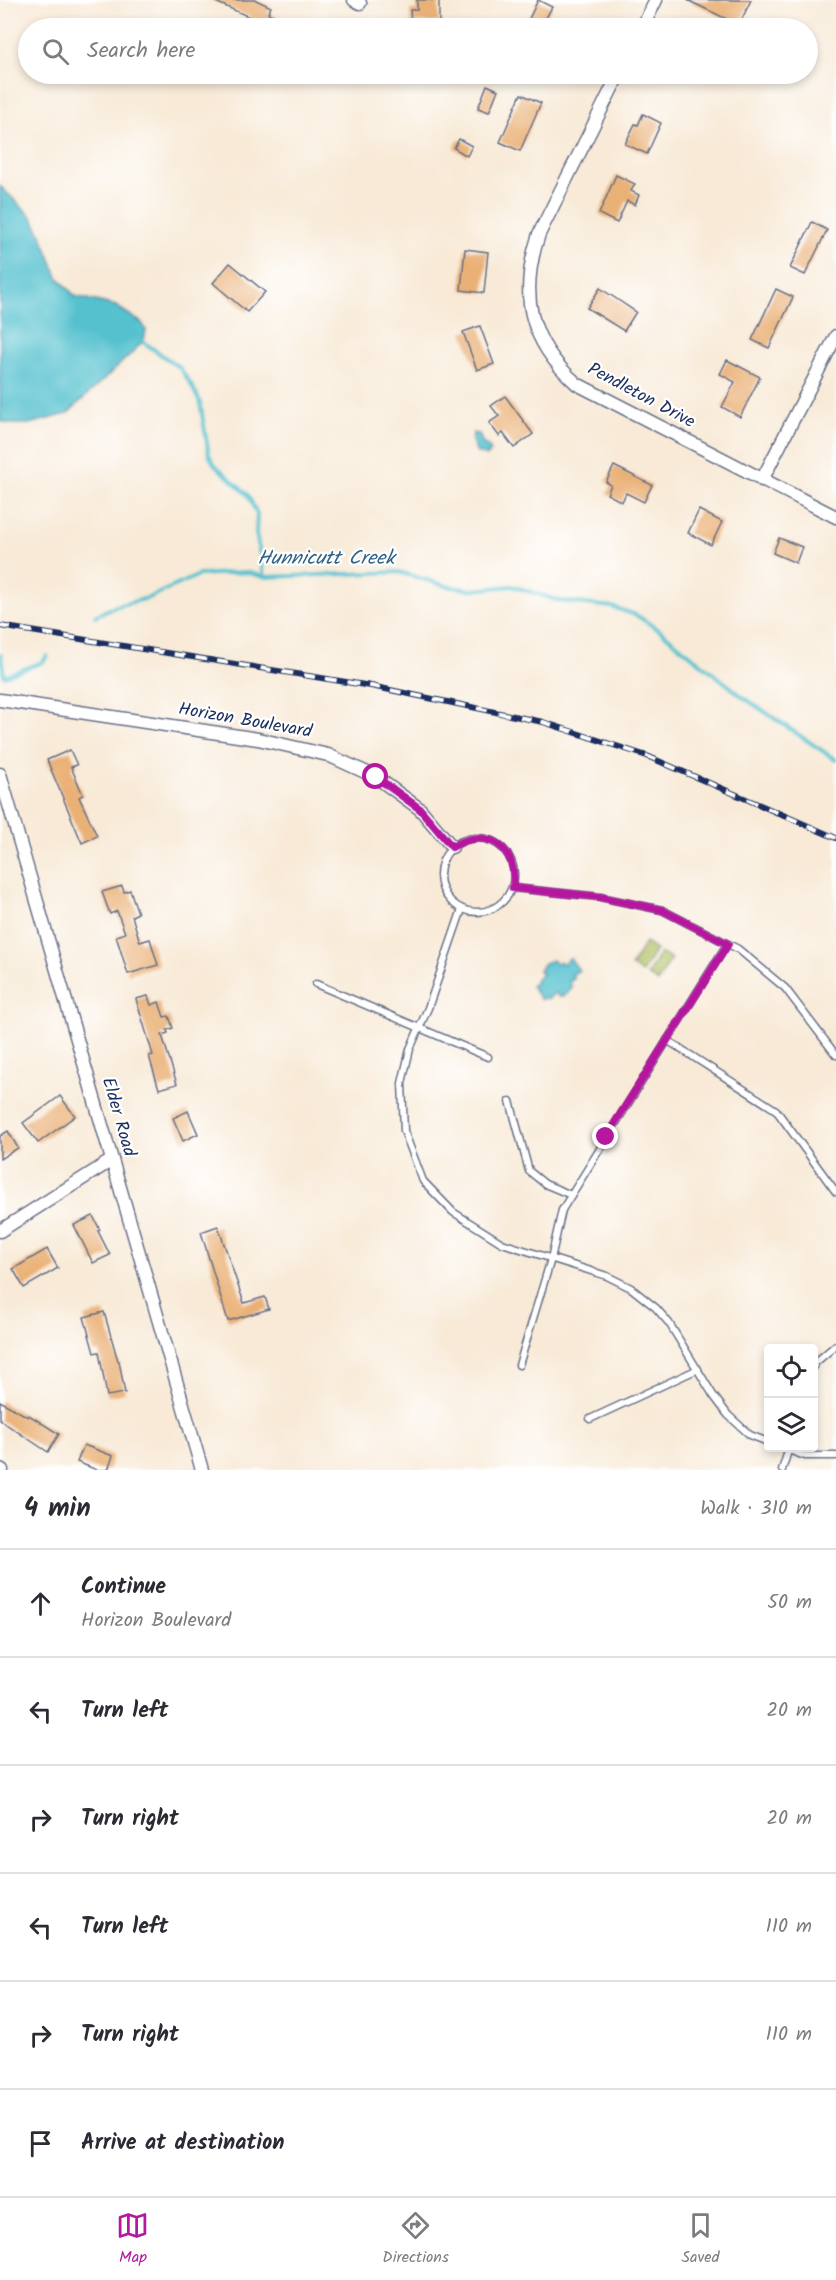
<!DOCTYPE html>
<html lang="en">
<head>
<meta charset="utf-8">
<style>
	body { margin:0; font-family:Kalam,sans-serif; background:#f2f2f3; color:#2b2b33 }
	.controls { position:absolute; right:18px; bottom:18px; display:grid; overflow:hidden; border-radius:6px; box-shadow:0 3px 9px #0003 }
	.controls button { width:54px; height:54px; display:grid; place-items:center; padding:0; border:0; border-bottom:2px solid #e1e1e2; background:#fff; color:#2b2b33; font:30px sans-serif }
	.stop { position:absolute; width:18px; height:18px; margin:-14px; border:4px solid #b5179e; border-radius:50%; background:#fff }
	.stop.end { background:#b5179e; border-color:#fff; box-shadow:0 2px 6px #0008 }
	.list { margin:0; padding:0; list-style:none }
	h2 { display:flex; justify-content:space-between; align-items:center; height:78px; margin:0; padding:0 24px; font-size:26px }
	h2 small { font-size:20px; font-weight:400; color:#7c7c81 }
	.list li { display:grid; grid-template-columns:39px 1fr auto; gap:18px; align-items:center; box-sizing:border-box; height:108px; padding:0 24px; border-top:2px solid #e1e1e2 }
	.list b { display:block; font-size:22px; white-space:nowrap }
	.list p { margin:0; font-size:20px; white-space:nowrap; color:#7c7c81 }
	.list em { font-size:20px; font-style:normal; color:#7c7c81 }
	.icon { flex:none; width:33px; height:33px; fill:none; stroke:currentColor; stroke-width:2; stroke-linecap:round; stroke-linejoin:round }
	.map { position:relative; flex:none; width:836px; height:1470px; overflow:hidden }
	.search { position:absolute; background:#fff; box-shadow:0 3px 9px #0003; left:18px; right:18px; top:18px; height:66px; display:flex; align-items:center; gap:15px; box-sizing:border-box; padding:0 21px; border-radius:33px; color:#7c7c81; font-size:22px }
	.sheet { height:726px; background:#fff }
	nav { display:flex; justify-content:space-around; align-items:center; box-sizing:border-box; height:84px; border-top:2px solid #e1e1e2; background:#fff; font-size:16px; color:#7c7c81 }
	nav a { display:grid; justify-items:center; gap:3px }
	nav .on { color:#b5179e }
	.map>svg:first-child { display:block }
	.green { fill:#b1bf62; stroke:#667760; stroke-width:1.5 }
	.water { fill:#55c1cf; stroke:#387896; stroke-width:1.5 }
	.lines { fill:none; stroke-linecap:round; stroke-linejoin:round }
	.stream { stroke:#55c1cf; stroke-width:4 }
	.building { fill:#eab177 }
	.lane-casing { stroke:#687088; stroke-width:9 }
	.street-casing { stroke:#687088; stroke-width:15 }
	.lane { stroke:#fff; stroke-width:6 }
	.street { stroke:#fff; stroke-width:12 }
	.rail-casing { stroke:#1b2f5e; stroke-width:6 }
	.rail { stroke:#fff; stroke-width:4; stroke-dasharray:11; stroke-linecap:butt }
	.route { stroke:#b5179e; stroke-width:8 }
	.labels { text-anchor:middle; dominant-baseline:central; stroke-width:4.5; stroke-linejoin:round; paint-order:stroke }
	.street-label { font-size:18px; fill:#1b2f5e; stroke:#fff }
	.water-label { font-size:20px; font-style:italic; fill:#2f6286; stroke:#fff }
</style>
</head>
<body>
<div class="map">
<svg width="836" height="1470" viewBox="0 0 836 1470">
	<rect width="100%" height="100%" fill="#fff"/>
	<filter id="ink" filterUnits="userSpaceOnUse"><feTurbulence type="fractalNoise" baseFrequency=".0167" numOctaves="2"/><feDisplacementMap in="SourceGraphic" scale="12" xChannelSelector="R" yChannelSelector="G"/><feConvolveMatrix kernelMatrix="1 2 1 2 8 2 1 2 1" color-interpolation-filters="sRGB"/></filter>
	<filter id="wash" filterUnits="userSpaceOnUse"><feTurbulence type="fractalNoise" baseFrequency=".008" numOctaves="4" result="noise"/><feDisplacementMap in="SourceGraphic" scale="24" xChannelSelector="R" yChannelSelector="G"/><feGaussianBlur stdDeviation="1.35" result="paint"/><feColorMatrix in="noise" values="0 0 0 0 0 0 0 0 0 0 0 0 0 0 0 0 0 1.4 0 .05"/><feComposite in="paint" operator="in"/></filter>
	<g filter="url(#wash)">
		<rect width="100%" height="100%" fill="#f8ead7"/>
		<g class="green">
			<polygon points="645,943 656,950 642,973 631,966"/>
			<polygon points="660,953 671,959 658,982 647,975"/>
		</g>
		<g class="water">
			<polygon points="0,186 32,217 41,234 58,277 75,296 116,306 142,323 146,330 144,340 134,351 67,414 29,424 11,424 0,421"/>
			<polygon points="473,433 479,434 483,444 488,446 491,451 488,456 477,453 472,441"/>
			<path d="M570 958 579 970 572 975 574 979 569 982 572 987C569 993 566 996 559 997L556 993 548 999 545 997 541 1000 531 986 536 982 535 980 542 974 539 970 544 963 552 960 556 964 560 961 562 964Z"/>
		</g>
		<g class="lines">
			<g class="stream">
				<polyline points="142,341 180,368 192,386 200,402 209,455 215,465 248,495 257,514 256,533 264,577"/>
				<polyline points="95,616 113,607 148,598 199,575 246,572 264,577 399,572 447,586 471,590 512,586 560,601 612,607 636,615 662,632 743,697 836,760"/>
				<polyline points="1,655 4,676 43,662 47,656"/>
			</g>
		</g>
		<g id="blocks">
			<g class="building">
				<polygon points="211,0 256,0 271,7 268,13 299,28 247,28 252,18"/>
				<polygon points="417,0 439,0 439,22 411,23 410,10 417,10"/>
				<polygon points="538,0 552,7 541,27 528,21"/>
				<polygon points="687,0 751,0 739,25"/>
				<polygon points="487,85 498,90 489,112 478,108"/>
				<polygon points="521,94 541,103 520,151 500,142"/>
				<polygon points="643,114 661,123 647,154 625,144 635,124 638,125"/>
				<polygon points="459,139 472,146 467,156 454,148"/>
				<polygon points="616,175 635,184 631,191 639,195 635,205 627,201 617,223 599,214"/>
				<polygon points="812,222 827,230 805,275 790,268"/>
				<polygon points="465,249 488,252 484,293 461,290"/>
				<polygon points="230,263 265,292 247,312 213,283"/>
				<polygon points="600,288 636,312 624,331 587,308"/>
				<polygon points="776,289 793,297 769,348 752,340"/>
				<polygon points="480,326 494,364 477,370 463,332"/>
				<polygon points="727,360 760,377 740,417 722,407 735,382 720,374"/>
				<polygon points="505,396 533,434 514,448 503,433 499,436 489,423 499,416 491,406"/>
				<polygon points="614,466 652,485 644,502 626,493 622,502 607,494 611,485 606,482"/>
				<polygon points="699,510 722,522 711,545 688,533"/>
				<polygon points="779,538 802,547 796,563 773,553"/>
				<polygon points="70,750 77,765 71,767 83,795 79,797 97,836 82,843 47,760"/>
				<polygon points="122,886 124,892 130,890 138,913 132,916 140,942 150,939 158,965 128,974 116,936 125,933 117,911 110,914 102,892"/>
				<polygon points="148,996 151,1005 159,1002 164,1017 169,1016 173,1028 167,1030 168,1033 162,1035 177,1084 159,1089 149,1056 153,1055 136,999"/>
				<polygon points="60,1096 75,1116 38,1143 23,1123"/>
				<polygon points="188,1111 198,1134 183,1141 173,1118"/>
				<polygon points="8,1131 18,1148 0,1159 0,1136"/>
				<polygon points="93,1216 100,1230 98,1231 110,1255 93,1263 74,1225"/>
				<polygon points="218,1226 244,1303 265,1297 269,1309 228,1321 201,1232"/>
				<polygon points="47,1249 58,1268 24,1288 13,1269"/>
				<polygon points="104,1312 118,1361 119,1361 125,1393 107,1396 99,1352 94,1353 84,1317"/>
				<polygon points="0,1401 28,1417 29,1415 59,1434 48,1452 0,1420"/>
				<polygon points="84,1445 113,1456 108,1470 97,1470 77,1462"/>
			</g>
		</g>
	</g>
	<g filter="url(#ink)">
		<use href="#blocks" fill-opacity="0" stroke="#687088" stroke-width="1.5"/>
		<g class="lines">
			<defs>
				<g id="lane">
					<circle cx="477" cy="875" r="37"/>
					<polyline points="513,888 600,897 662,910 738,949 785,988 836,1055"/>
					<polyline points="462,909 428,1008 410,1049 402,1083 404,1131 423,1181 453,1212 502,1243 607,1276 631,1288 656,1308 669,1323 713,1395 728,1415 750,1435 768,1442"/>
					<polyline points="316,984 488,1057"/>
					<polyline points="667,1040 776,1110 836,1192"/>
					<polyline points="510,1101 529,1171 545,1184 571,1195"/>
					<polyline points="519,1365 551,1259 562,1210 727,944"/>
					<polyline points="814,1367 815,1363 836,1345"/>
					<polyline points="590,1419 698,1369"/>
					<polyline points="783,1448 805,1456 836,1456"/>
					<polyline points="782,1470 789,1448"/>
				</g>
				<g id="street">
					<polyline points="354,0 360,3"/>
					<polyline points="642,28 656,0"/>
					<path d="M619 74 539 234C519 294 528 341 577 384L836 517"/>
					<polyline points="762,480 836,336"/>
					<polyline points="0,700 258,739 328,755 376,777 420,809 452,847"/>
					<polyline points="0,774 202,1470"/>
					<polyline points="0,1231 112,1160"/>
					<polyline points="0,1469 2,1470"/>
				</g>
			</defs>
			<use href="#lane" class="lane-casing"/>
			<use href="#street" class="street-casing"/>
			<use href="#lane" class="lane"/>
			<use href="#street" class="street"/>
			<defs>
				<polyline id="rail" points="0,626 371,686 543,722 647,756 836,838"/>
			</defs>
			<use href="#rail" class="rail-casing"/>
			<use href="#rail" class="rail"/>
		</g>
	</g>
	<g class="lines" filter="url(#ink)">
		<path class="route" d="M376 777 420 809 452 847C487 825 519 848 513 888L600 897 662 910 728 944 606 1137"/>
	</g>
	<g class="labels">
		<g class="street-label">
			<text transform="translate(641 396) rotate(28)">Pendleton Drive</text>
			<text transform="translate(245 721) rotate(10)">Horizon Boulevard</text>
			<text transform="translate(118 1117) rotate(74)">Elder Road</text>
		</g>
		<g class="water-label">
			<text x="326" y="559">Hunnicutt Creek</text>
		</g>
	</g>
</svg>
<div class="controls">
<button><svg class="icon" aria-label="locate" viewBox="0 0 24 24"><circle cx="12" cy="12" r="6"/><path d="M12 2v4M12 18v4M2 12h4M18 12h4"/></svg></button>
<button><svg class="icon" aria-label="layers" viewBox="0 0 24 24"><path d="M12 4l9 5-9 5-9-5zM3 14l9 5 9-5"/></svg></button>
</div>
<div class="stop" style="left:376px;top:777px"></div>
<div class="stop end" style="left:606px;top:1137px"></div>
<div class="search"><svg class="icon" aria-label="search" viewBox="0 0 24 24"><circle cx="10" cy="10" r="6"/><path d="M15 15l6 6"/></svg>Search here</div>
</div>
<section class="sheet">
<h2>4 min<small>Walk · 310 m</small></h2>
<ul class="list">
<li><svg class="icon" aria-label="ahead" viewBox="0 0 24 24"><path d="M12 20V5M6 11l6-6 6 6"/></svg><div><b>Continue</b><p>Horizon Boulevard</p></div><em>50 m</em></li>
<li><svg class="icon" aria-label="left" viewBox="0 0 24 24"><path d="M17 20v-9H6M10 6l-5 5 5 5"/></svg><div><b>Turn left</b></div><em>20 m</em></li>
<li><svg class="icon" aria-label="right" viewBox="0 0 24 24"><path d="M7 20v-9h11M14 6l5 5-5 5"/></svg><div><b>Turn right</b></div><em>20 m</em></li>
<li><svg class="icon" aria-label="left" viewBox="0 0 24 24"><path d="M17 20v-9H6M10 6l-5 5 5 5"/></svg><div><b>Turn left</b></div><em>110 m</em></li>
<li><svg class="icon" aria-label="right" viewBox="0 0 24 24"><path d="M7 20v-9h11M14 6l5 5-5 5"/></svg><div><b>Turn right</b></div><em>110 m</em></li>
<li><svg class="icon" aria-label="arrive" viewBox="0 0 24 24"><path d="M6 21V4h12l-3 4 3 4H6"/></svg><div><b>Arrive at destination</b></div></li>
</ul>
</section>
<nav>
<a class="on"><svg class="icon" aria-label="map" viewBox="0 0 24 24"><path d="M3 6l6-2 6 2 6-2v14l-6 2-6-2-6 2zM9 4v14M15 6v14"/></svg>Map</a>
<a><svg class="icon" aria-label="directions" viewBox="0 0 24 24"><path d="M12 3l9 9-9 9-9-9zM9 14v-3h6M13 9l2 2-2 2"/></svg>Directions</a>
<a><svg class="icon" aria-label="saved" viewBox="0 0 24 24"><path d="M7 4h10v16l-5-4-5 4z"/></svg>Saved</a>
</nav>
</body>
</html>
